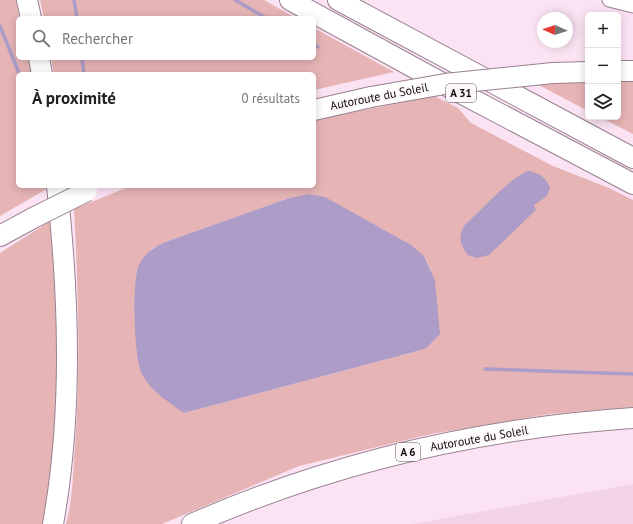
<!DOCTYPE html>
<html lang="fr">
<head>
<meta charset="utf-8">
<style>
	body { margin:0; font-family:"PT Sans",sans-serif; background:#f2f2f2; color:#222 }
	.controls { position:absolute; right:12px; top:12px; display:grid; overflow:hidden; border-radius:6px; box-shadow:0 2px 10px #0003 }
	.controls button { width:36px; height:36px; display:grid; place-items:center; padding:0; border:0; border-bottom:1px solid #e0e0e0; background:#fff; color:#222; font:20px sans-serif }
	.compass { position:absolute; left:537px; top:12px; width:36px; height:36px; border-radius:50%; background:#fff; box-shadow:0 2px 10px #0003; rotate:273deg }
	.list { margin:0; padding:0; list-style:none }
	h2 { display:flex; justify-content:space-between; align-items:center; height:52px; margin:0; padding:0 16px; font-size:17px }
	h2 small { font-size:13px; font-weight:400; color:#767676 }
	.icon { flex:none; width:22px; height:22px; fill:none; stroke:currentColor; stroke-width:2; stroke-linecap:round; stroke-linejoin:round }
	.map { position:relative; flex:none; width:633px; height:524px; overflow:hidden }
	.search { position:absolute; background:#fff; box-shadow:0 2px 10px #0003; left:16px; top:16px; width:300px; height:44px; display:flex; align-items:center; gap:10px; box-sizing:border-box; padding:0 14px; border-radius:6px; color:#767676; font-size:15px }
	.panel { position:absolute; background:#fff; box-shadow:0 2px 10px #0003; left:16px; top:72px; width:300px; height:116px; border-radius:6px }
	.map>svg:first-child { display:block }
	.built { fill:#f2d3e7 }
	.green { fill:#e6b4b5; fill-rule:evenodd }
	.water { fill:#ac9cc7 }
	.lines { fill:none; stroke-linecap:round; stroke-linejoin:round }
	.stream { stroke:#ac9cc7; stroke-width:3.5 }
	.tertiary-casing { stroke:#988190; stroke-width:15 }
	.motorway-casing { stroke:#988190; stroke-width:22 }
	.tertiary { stroke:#fff; stroke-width:13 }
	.motorway { stroke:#fff; stroke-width:20 }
	.motorway-bridge-casing { stroke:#988190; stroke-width:22; stroke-linecap:butt }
	.motorway-bridge { stroke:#fff; stroke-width:20 }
	.labels { text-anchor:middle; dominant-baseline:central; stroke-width:4; stroke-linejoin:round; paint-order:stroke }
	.shield { fill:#fcf7fa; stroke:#585156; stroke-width:1 }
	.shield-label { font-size:11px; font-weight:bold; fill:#120a10 }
	.street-label { font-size:12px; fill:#120a10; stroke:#fcf7fa }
</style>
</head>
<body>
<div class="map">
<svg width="633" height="524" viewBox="0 0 633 524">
	<rect width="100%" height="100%" fill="#fce3f3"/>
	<polygon class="built" points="633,484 633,524 413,524"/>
	<g class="green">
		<polygon points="0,0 16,0 19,18 18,18 18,58 28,58 31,74 18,74 18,186 50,187 0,216"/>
		<polygon points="40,0 264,0 296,18 44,18"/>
		<polygon points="314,28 394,72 314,90 314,74 54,74 51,58 314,58"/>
		<polygon points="633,79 633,134 600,117 618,117 618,80"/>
		<polygon points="588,81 588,111 535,83"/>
		<path d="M434 96 458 108 471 123 553 166 609 188 633 200V407L550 414 431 434 299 466 162 524H66C73 498 73 472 75 446 81 367 78 288 74 209L131 186H314V120ZM286 199 424 256C444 292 434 312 425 349L184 413 151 249 168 241Z"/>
		<polygon points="52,220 59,395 46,524 0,524 0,253"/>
	</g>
	<g class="water">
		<path d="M529 171C539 173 545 177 550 187L547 196 534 205 536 210 489 255 477 258 468 255C460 245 458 238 464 226 477 214 514 174 529 171Z"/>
		<path d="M308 194 325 197 411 245 424 256 435 280 440 334 425 349 184 413C169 402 151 392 142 374 134 360 131 276 140 263 147 251 156 246 168 241L286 199Z"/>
	</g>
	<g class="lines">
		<g class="stream">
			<polyline points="74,0 77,18"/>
			<polyline points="235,0 266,18"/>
			<polyline points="0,26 19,73"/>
			<polyline points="314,45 318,47"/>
			<polyline points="82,58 84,74"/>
			<polyline points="485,369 633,374"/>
		</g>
		<defs>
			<polyline id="tertiary" points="609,0 633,6"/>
			<g id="motorway">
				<polyline points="27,0 31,18"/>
				<polyline points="290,0 453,89 633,184"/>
				<polyline points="338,0 633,158"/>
				<polyline points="39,58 42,74"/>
				<polyline points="618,71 633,71"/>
				<polyline points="553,73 588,72"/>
				<polyline points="314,110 371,97"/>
				<polyline points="0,236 33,218"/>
				<path d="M53 524C73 413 69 298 57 186"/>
				<path d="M192 524C331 463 482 428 633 418"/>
			</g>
		</defs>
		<use href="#tertiary" class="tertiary-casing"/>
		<use href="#motorway" class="motorway-casing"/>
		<use href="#tertiary" class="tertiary"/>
		<use href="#motorway" class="motorway"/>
		<defs>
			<g id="motorway-bridge">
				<polyline points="371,97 445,84 553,73"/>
				<polyline points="33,218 87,191"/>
			</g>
		</defs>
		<use href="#motorway-bridge" class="motorway-bridge-casing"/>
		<use href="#motorway-bridge" class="motorway-bridge"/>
	</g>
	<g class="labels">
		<g class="shield">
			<rect x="446" y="84" width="30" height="18" rx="3"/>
			<rect x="396" y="443" width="24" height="18" rx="3"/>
		</g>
		<g class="shield-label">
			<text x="461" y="93">A 31</text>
			<text x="408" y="452">A 6</text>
		</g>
		<g class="street-label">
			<text transform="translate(379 96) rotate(-11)">Autoroute du Soleil</text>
			<text transform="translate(479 438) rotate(-10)">Autoroute du Soleil</text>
		</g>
	</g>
</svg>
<div class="controls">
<button>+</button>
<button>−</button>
<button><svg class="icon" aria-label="layers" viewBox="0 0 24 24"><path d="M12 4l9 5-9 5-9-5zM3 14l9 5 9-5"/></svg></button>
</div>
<svg class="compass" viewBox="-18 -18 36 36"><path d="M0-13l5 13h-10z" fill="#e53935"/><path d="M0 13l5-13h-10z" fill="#767676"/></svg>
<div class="search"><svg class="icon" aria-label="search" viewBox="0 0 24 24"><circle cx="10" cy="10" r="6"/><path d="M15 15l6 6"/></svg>Rechercher</div>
<section class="panel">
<h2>À proximité<small>0 résultats</small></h2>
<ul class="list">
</ul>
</section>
</div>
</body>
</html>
